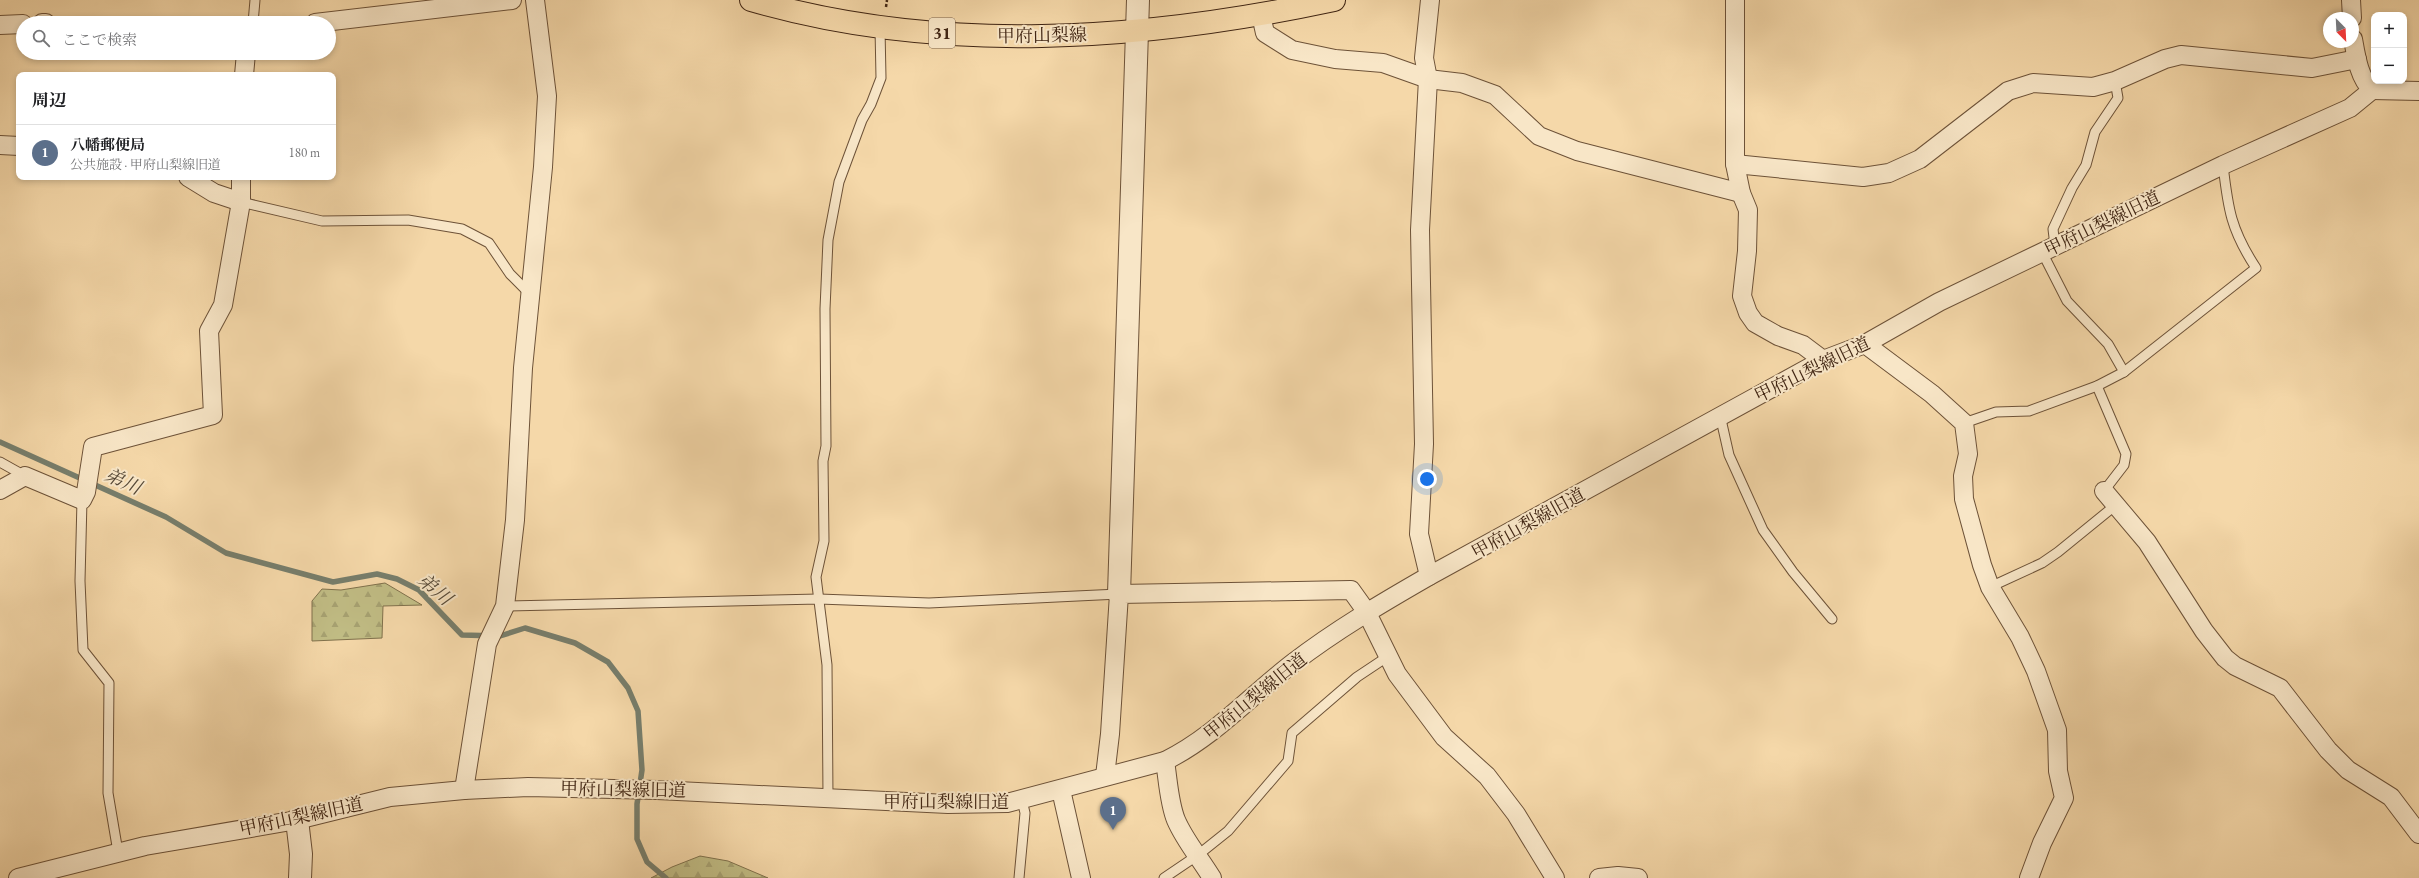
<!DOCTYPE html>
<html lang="ja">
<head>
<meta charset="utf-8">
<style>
	body { margin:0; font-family:"EB Garamond","Noto Serif JP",serif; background:#f2f2f2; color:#202124 }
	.controls { position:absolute; right:12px; top:12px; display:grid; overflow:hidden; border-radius:8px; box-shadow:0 2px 6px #0003 }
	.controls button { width:36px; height:36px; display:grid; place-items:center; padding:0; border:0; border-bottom:1px solid #e0e0e0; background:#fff; color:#202124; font:20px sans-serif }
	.compass { position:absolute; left:2323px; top:12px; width:36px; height:36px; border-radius:50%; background:#fff; box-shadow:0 2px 6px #0003; rotate:156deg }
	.you { position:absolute; left:1427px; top:479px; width:14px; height:14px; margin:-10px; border:3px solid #fff; border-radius:50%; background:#1a73e8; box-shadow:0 0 0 6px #1a73e833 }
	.badge { display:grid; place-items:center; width:26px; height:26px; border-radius:50%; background:#0b8043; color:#fff; font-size:13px; font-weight:700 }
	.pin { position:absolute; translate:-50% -33px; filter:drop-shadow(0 1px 2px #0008) }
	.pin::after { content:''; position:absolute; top:21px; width:14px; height:12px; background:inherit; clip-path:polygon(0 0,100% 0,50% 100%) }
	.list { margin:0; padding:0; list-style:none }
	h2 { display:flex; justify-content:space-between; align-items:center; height:52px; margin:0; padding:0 16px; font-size:17px }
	h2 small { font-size:13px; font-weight:400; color:#757577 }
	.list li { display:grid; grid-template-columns:26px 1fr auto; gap:12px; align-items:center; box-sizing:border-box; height:56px; padding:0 16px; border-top:1px solid #e0e0e0 }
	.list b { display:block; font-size:15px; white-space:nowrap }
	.list p { margin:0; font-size:13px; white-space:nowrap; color:#757577 }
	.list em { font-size:13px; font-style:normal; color:#757577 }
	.icon { flex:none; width:22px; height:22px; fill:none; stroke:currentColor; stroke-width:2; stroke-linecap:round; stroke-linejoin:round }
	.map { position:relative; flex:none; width:2419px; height:878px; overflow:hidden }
	.search { position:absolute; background:#fff; box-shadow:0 2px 6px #0003; left:16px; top:16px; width:320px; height:44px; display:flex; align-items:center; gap:10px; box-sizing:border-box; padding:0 14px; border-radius:22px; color:#757577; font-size:15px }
	.panel { position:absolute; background:#fff; box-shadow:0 2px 6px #0003; left:16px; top:72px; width:320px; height:108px; border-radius:8px }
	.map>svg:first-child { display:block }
	.forest { fill:url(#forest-firs); stroke:#80714c }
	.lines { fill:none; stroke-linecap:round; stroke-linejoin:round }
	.stream { stroke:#777e6c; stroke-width:5.5 }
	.service-casing { stroke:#6d5238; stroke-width:11 }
	.minor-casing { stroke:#6d5238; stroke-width:20 }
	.tertiary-casing { stroke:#6d5238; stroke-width:24 }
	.primary-casing { stroke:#402513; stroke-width:24 }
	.path { stroke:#402513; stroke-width:2.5; stroke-dasharray:3 2; stroke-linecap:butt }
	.service { stroke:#f8e6c7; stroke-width:9 }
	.minor { stroke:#f8e6c7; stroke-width:18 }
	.tertiary { stroke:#f8e6c7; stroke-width:22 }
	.primary { stroke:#f5d8a9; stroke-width:22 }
	.labels { text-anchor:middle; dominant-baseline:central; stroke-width:4; stroke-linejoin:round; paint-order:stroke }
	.shield { fill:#f8e6c7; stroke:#775f49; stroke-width:1 }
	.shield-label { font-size:17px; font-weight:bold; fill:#402513 }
	.street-label { font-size:18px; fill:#402513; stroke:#f8e6c7 }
	.water-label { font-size:19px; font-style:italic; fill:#574a38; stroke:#f8e6c7 }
</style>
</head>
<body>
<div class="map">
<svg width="2419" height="878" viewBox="0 0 2419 878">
	<defs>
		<pattern id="forest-firs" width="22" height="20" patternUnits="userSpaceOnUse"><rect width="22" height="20" fill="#c1bd85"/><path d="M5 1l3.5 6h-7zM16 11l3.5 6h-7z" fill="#a7a272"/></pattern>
	</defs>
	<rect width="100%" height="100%" fill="#f5d8a9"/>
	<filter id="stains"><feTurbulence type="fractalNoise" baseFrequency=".005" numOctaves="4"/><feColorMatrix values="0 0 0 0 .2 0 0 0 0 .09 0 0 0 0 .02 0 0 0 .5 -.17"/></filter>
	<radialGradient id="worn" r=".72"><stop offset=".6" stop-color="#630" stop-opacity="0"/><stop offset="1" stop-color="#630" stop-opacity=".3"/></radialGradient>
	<g class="forest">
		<polygon points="385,583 422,605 383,606 382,638 312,641 312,601 322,589 341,590"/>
		<polygon points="700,856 728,861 768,878 651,878 672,867"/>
	</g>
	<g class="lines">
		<polyline class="stream" points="0,442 166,517 226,553 333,582 377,574 397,579 419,590 462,635 500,636 525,628 575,643 608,662 628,688 638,711 642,770 637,804 637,839 647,862 666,878"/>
		<defs>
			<g id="service">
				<polyline points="253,23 255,0"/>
				<polyline points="241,202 322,221 408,220 462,229 489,243 510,274 529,293"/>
				<polyline points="2055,246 2053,229 2072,188 2086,165 2095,132 2118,98 2115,81"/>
				<polyline points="2042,252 2067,301 2108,344 2124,372"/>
				<polyline points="2097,386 2126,454 2124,465 2104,491"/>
				<polyline points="1720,415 1729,455 1763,530 1793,572 1832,619"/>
				<path d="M1964 423 1996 412 2029 411 2097 386 2124 372 2256 268C2231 230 2228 209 2223 165"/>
				<polyline points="0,462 25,476"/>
				<polyline points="82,500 80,581 83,650 109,683 108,793 118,852"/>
				<polyline points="1990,587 2042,563 2058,552 2117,504"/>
				<polyline points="505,606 819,599 929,603 1119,594"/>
				<polyline points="828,797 827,665 816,577 824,541 823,461 826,446 825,309 828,240 839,182 862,120 871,104 881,78 880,28"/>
				<polyline points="1019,878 1025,813 1022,800"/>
				<polyline points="1164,878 1198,855 1228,831 1288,761 1292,733 1357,677 1387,657"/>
			</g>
			<g id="minor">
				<polyline points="1735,0 1735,164 1741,193 1748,210 1747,251 1742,296 1748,313 1755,323 1778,336 1803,345 1823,360"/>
				<polyline points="2351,0 2352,18"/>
				<polyline points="1261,15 1265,33 1292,50 1335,59 1383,63 1428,79 1462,83 1495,95 1539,136 1577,151 1741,193"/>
				<polyline points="42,23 46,23"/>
				<polyline points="315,23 512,0"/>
				<polyline points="0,25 23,24"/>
				<path d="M2353 39C2356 56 2359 78 2372 90L2419 91"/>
				<polyline points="244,75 246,53"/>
				<polyline points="0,145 19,146"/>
				<polyline points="1735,164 1863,177 1889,173 1920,159 2008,91 2033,83 2093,87 2115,81 2165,59 2181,55 2312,68 2357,59"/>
				<polyline points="188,177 214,193 241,202"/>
				<polyline points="1865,344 1932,394 1964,423 1968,454 1963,476 1964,499 1982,565 1990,587 2020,637 2036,671 2057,730 2058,771 2064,798 2042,843 2029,878"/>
				<polyline points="0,490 25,476 82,500 86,492 93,447 213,415 209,331 223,305 241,202 241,177"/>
				<polyline points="2104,491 2147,542 2204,631 2225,658 2235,666 2280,688 2328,750 2348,770 2391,797 2419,834"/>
				<polyline points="1429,576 1419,534 1424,444 1420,230 1428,79 1424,58 1430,0"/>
				<path d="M1165 761C1168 780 1169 803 1176 820 1185 841 1200 858 1212 878"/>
				<polyline points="1105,776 1110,734 1119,594 1351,590 1366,611 1397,674 1444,737 1487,776 1516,814 1555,878"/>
				<polyline points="464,790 487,644 505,606 515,520 523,368 543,167 547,96 535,0"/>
				<polyline points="1061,790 1081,878"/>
				<path d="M18 878 145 846 297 820 390 797 464 790 528 787 657 790 948 804 1007 803 1165 761C1214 737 1250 696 1293 663 1336 630 1382 603 1429 576L1823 360 1865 344 1939 302 2223 165 2350 108 2372 90"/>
				<polyline points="1599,878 1618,876 1638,878"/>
			</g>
			<g id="tertiary">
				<polyline points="1119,594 1138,0"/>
				<polyline points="297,820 301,854 300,878"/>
			</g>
			<path id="primary" d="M751 0C941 55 1142 41 1334 0"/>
		</defs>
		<use href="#service" class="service-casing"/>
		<use href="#minor" class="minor-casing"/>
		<use href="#tertiary" class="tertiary-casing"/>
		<use href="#primary" class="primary-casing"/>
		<polyline class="path" points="886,7 887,0"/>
		<use href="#service" class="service"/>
		<use href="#minor" class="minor"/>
		<use href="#tertiary" class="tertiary"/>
		<use href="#primary" class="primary"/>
	</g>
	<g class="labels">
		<rect class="shield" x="929" y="18" width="26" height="30" rx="3"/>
		<g class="shield-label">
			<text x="942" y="33">31</text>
		</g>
		<g class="street-label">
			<text transform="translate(1042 35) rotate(-1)">甲府山梨線</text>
			<text transform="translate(2102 223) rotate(-26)">甲府山梨線旧道</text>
			<text transform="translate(1812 369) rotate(-26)">甲府山梨線旧道</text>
			<text transform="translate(1528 523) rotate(-29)">甲府山梨線旧道</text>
			<text transform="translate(1255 696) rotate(-39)">甲府山梨線旧道</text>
			<text transform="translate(623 789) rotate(1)">甲府山梨線旧道</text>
			<text x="946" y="801">甲府山梨線旧道</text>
			<text transform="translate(301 816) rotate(-12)">甲府山梨線旧道</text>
		</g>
		<g class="water-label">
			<text transform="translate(123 481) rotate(24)">弟川</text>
			<text transform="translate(435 589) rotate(40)">弟川</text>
		</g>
	</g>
	<rect width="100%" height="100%" filter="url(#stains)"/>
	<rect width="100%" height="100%" fill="url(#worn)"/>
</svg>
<div class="controls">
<button>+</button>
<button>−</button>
</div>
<svg class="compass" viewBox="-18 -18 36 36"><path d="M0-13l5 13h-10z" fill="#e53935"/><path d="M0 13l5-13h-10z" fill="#757577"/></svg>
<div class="you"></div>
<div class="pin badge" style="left:1113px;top:830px;background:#5c6f8a">1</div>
<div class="search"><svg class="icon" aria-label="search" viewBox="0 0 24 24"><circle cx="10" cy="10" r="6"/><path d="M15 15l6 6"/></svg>ここで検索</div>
<section class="panel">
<h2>周辺<small></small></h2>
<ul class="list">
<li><span class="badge" style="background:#5c6f8a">1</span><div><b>八幡郵便局</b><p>公共施設 · 甲府山梨線旧道</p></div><em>180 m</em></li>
</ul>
</section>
</div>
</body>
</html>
